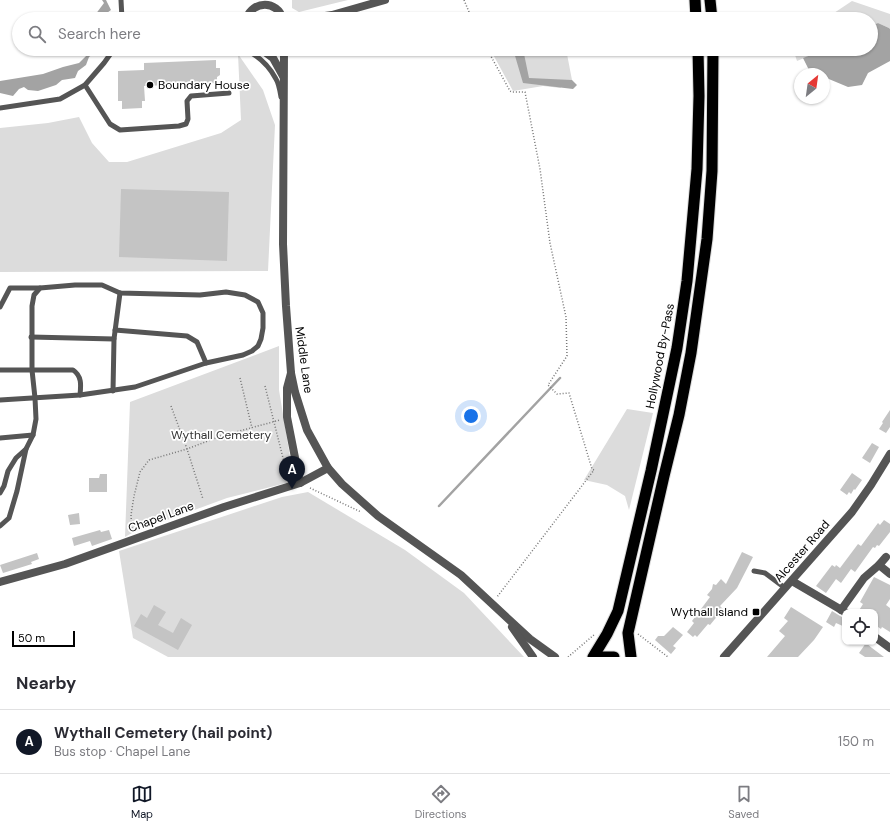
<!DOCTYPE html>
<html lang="en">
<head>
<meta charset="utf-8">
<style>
	body { margin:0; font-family:"DM Sans",sans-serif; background:#f7f7f7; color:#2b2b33 }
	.controls { position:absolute; right:12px; bottom:12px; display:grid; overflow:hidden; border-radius:8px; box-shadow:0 1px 3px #0004 }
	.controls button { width:36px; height:36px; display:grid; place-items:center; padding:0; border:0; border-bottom:1px solid #e1e1e2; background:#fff; color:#2b2b33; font:20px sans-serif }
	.compass { position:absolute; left:794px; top:68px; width:36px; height:36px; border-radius:50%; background:#fff; box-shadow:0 1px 3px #0004; rotate:29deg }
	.scale { position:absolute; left:12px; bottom:10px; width:63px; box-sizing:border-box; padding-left:4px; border:2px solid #000; border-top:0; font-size:11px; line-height:14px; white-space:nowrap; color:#000; -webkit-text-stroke:3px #fff; paint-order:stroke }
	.you { position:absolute; left:471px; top:416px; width:14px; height:14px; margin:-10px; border:3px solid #fff; border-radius:50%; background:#1a73e8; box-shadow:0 0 0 6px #1a73e833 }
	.badge { display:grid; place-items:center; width:26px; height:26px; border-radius:50%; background:#111827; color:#fff; font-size:13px; font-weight:700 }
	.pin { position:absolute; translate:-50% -33px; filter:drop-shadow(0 1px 2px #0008) }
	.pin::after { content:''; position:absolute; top:21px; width:14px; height:12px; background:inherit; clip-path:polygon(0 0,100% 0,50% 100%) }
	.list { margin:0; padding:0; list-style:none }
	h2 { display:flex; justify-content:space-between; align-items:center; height:52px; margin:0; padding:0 16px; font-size:17px }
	h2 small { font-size:13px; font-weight:400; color:#7c7c81 }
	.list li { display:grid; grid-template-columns:26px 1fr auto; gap:12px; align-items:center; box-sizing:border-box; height:64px; padding:0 16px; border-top:1px solid #e1e1e2 }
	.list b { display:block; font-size:15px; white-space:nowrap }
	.list p { margin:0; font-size:13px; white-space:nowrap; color:#7c7c81 }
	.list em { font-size:13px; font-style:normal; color:#7c7c81 }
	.icon { flex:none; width:22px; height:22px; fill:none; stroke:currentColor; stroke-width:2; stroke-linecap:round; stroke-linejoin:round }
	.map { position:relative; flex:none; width:890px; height:657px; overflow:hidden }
	.search { position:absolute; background:#fff; box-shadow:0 1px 3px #0004; left:12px; right:12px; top:12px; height:44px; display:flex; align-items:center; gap:10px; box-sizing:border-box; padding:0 14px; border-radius:22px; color:#7c7c81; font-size:15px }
	.sheet { height:116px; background:#fff }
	nav { display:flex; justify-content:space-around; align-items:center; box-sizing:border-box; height:56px; border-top:1px solid #e1e1e2; background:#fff; font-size:11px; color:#7c7c81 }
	nav a { display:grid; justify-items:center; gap:2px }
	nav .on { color:#111827 }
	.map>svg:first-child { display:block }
	.green { fill:#dcdcdc }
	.water { fill:#a3a3a3 }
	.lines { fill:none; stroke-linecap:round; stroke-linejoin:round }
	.stream { stroke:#a3a3a3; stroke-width:2.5 }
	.building { fill:#c4c4c4 }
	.trunk-casing { stroke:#dbdbdb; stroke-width:13 }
	.path { stroke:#777; stroke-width:1.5; stroke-dasharray:1 2; stroke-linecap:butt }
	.service { stroke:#555; stroke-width:5 }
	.minor { stroke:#555; stroke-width:8 }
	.tertiary { stroke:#555; stroke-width:8 }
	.trunk { stroke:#000; stroke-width:11 }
	.poi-dot { fill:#000; stroke:#fff; stroke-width:1.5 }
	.labels { text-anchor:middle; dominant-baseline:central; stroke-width:3.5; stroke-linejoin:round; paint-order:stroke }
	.poi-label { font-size:12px; fill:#000; stroke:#fff; text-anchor:start }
	.street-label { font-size:12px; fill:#000; stroke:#fff }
	.park-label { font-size:12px; fill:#333; stroke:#fff }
</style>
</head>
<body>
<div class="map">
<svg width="890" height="657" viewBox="0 0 890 657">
	<rect width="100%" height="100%" fill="#fff"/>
	<g class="green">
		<polygon points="292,0 348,0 299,12 292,8"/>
		<polygon points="852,1 890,14 890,29 889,28 878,23 871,26 871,19 825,19"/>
		<polygon points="490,49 566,49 572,80 559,80 561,88 543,86 513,91"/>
		<polygon points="793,49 819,49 816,53 797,61"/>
		<polygon points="238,54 263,90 275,125 268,271 0,272 0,128 48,123 79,117 92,143 109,162 127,162 221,133 241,120"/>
		<polygon points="279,346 279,390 294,481 227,498 132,533 125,537 130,402"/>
		<polygon points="627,409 653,413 629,510 625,496 607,485 584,480"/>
		<polygon points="308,492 405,550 464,593 524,657 168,657 133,638 119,551 282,497"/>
	</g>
	<g class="water">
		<polygon points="102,0 106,0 111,10 104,15 102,19 92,19 104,3"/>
		<polygon points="878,23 889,28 890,29 890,61 868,73 862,85 848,87 824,77 824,74 818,74 809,70 803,58 816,53 819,49 871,49 871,26"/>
		<polygon points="93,49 99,49 89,57 86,65 78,71 75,78 62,80 56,85 38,91 28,90 24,87 19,89 13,96 0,93 0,81 43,74 63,67 79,63"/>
		<polygon points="513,49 523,49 529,78 572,80 577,85 573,89 523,83"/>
	</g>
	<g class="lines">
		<polyline class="stream" points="439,506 560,378"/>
	</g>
	<g class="building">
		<polygon points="216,60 216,68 220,68 220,75 217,77 217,83 144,86 145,101 142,101 142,108 122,109 122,101 118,101 118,71 144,70 144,63"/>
		<polygon points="121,189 229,192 227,261 119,257"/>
		<polygon points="890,410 890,427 886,433 879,429 883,423 882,422"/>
		<polygon points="872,443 879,447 870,463 862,458"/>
		<polygon points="852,473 862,480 855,490 854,489 851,494 849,492 847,495 840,490"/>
		<polygon points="100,474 107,474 107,492 89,492 89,478 99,478"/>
		<polygon points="79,513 80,524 70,525 68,515"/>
		<polygon points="884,520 890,524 890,532 879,546 877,545 875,548 873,547 855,572 851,569 841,583 836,579 826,593 816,586 832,565 835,567 836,565 840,568 858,544 861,546 878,523 880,525"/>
		<polygon points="100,530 101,532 109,530 112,539 92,546 90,541 74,546 72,538"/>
		<polygon points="742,552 753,557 737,588 720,606 725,611 720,616 719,614 710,625 708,624 697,637 695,635 693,637 687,632 694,623 692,621 710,597 707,595 712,589 713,584 716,585 721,579 726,584"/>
		<polygon points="37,553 39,559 31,562 32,564 3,573 0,565"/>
		<polygon points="874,577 890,585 890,599 886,605 890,608 890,632 882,627 881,629 875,625 875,612 858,612 863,604 860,602"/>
		<polygon points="154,605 166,612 158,625 173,633 181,618 192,625 178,650 134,626 141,614 147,618"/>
		<polygon points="791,607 823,627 814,640 798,657 767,657 785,636 779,631 788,621 784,618"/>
		<polygon points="832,611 845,619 845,627 836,623 834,627 826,622"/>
		<polygon points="673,627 683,635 673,646 676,648 671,654 655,640 658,636 664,636"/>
		<polygon points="866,643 872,648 884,657 865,657 859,653"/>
	</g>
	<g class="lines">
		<defs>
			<g id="trunk">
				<polyline points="695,0 696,19"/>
				<polyline points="710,0 712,19"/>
				<polyline points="593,657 607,634 618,611 651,471 677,348 687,281 697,169 699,96 698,49"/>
				<polyline points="597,657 614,657"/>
				<polyline points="631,657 628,633 664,476 679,415 691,353 707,239 712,171 713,49"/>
			</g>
		</defs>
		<use href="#trunk" class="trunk-casing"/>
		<g class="path">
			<polyline points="464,0 472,19"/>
			<polyline points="487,49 510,91 512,92 525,92 540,169 550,243 566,317 567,356 548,385 557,394 569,393 592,469 594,470 497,597"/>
			<polyline points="240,378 252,428"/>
			<polyline points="265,386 285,466"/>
			<polyline points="171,406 187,449 203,499"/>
			<polyline points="310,488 361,512"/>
			<polyline points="132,531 131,515 134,496 140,472 149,460 187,449 221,436 280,420"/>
			<polyline points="638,634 668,657"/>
			<polyline points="568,657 595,634"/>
		</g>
		<g class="service">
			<polyline points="121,0 122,19"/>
			<path d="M244 49C257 55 269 66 276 79 279 84 280 91 281 97"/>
			<polyline points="85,85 110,124 120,130 179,126 186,124 188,119 187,101 191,96 229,93"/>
			<polyline points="0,108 60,99 85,85 104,63 114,49"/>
			<polyline points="0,307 10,288 40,288"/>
			<polyline points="115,330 187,336 197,342 206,363"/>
			<polyline points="31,337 114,339"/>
			<path d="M0 370H73C82 376 81 385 80 395"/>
			<polyline points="113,391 114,339 120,293"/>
			<polyline points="0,400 80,395 135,387 206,363 243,355 252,351 258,346 261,339 263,328 263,313 258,302 245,295 226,292 200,295 120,293 102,285 75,285 40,288 34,295 32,306 32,370 35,398 36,419 33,435 26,449 16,458 8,471 4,486 0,493"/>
			<polyline points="0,438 33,435"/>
			<polyline points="0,526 9,518 17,491 26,449"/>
			<polyline points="754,571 765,573 785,588"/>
		</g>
		<g class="minor">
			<polyline points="305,19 332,15 385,0"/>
			<polyline points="291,373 287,388 287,417 300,483"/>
			<polyline points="879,565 890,574"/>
			<polyline points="792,581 845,612"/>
			<polyline points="841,610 864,578 879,565 886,557"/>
			<polyline points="875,637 890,648"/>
		</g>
		<g class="tertiary">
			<path d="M246 19C253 0 277 0 283 19"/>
			<polyline points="261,49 273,58 283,76"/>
			<polyline points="284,49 283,244 286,306 291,373 295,392 307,430 328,468 342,484 378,516 461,575 530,639 555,657"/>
			<polyline points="0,582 65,564 224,507 300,483 328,468"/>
			<polyline points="512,627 533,657"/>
			<polyline points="724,657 852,512 871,485 890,454"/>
		</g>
		<use href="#trunk" class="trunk"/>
	</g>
	<g class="poi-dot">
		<circle cx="150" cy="85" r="4"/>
		<rect x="752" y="608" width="8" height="8" rx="2"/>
	</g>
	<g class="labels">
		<g class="poi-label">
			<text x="158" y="85">Boundary House</text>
			<text x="748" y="612" text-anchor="end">Wythall Island</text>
		</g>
		<g class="street-label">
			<text transform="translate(660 356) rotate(-79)">Hollywood By-Pass</text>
			<text transform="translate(304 360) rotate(82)">Middle Lane</text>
			<text transform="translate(161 517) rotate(-20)">Chapel Lane</text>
			<text transform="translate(802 551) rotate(-49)">Alcester Road</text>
		</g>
		<g class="park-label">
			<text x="221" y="435">Wythall Cemetery</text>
		</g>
	</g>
</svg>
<div class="controls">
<button><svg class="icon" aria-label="locate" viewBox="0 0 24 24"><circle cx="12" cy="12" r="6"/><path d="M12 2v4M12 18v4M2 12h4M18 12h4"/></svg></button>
</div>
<svg class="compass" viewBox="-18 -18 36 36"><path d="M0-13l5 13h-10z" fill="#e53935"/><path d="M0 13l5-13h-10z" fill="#7c7c81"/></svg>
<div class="scale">50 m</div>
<div class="you"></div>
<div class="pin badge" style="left:292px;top:489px">A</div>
<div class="search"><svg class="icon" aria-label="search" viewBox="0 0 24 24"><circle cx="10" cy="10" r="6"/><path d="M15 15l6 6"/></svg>Search here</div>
</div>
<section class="sheet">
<h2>Nearby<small></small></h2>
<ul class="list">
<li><span class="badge">A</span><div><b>Wythall Cemetery (hail point)</b><p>Bus stop · Chapel Lane</p></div><em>150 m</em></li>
</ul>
</section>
<nav>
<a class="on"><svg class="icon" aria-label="map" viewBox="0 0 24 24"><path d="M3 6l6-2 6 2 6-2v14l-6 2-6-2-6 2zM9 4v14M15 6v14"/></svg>Map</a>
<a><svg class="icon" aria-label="directions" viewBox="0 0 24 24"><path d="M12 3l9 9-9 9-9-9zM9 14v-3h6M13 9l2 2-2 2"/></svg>Directions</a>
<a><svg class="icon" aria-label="saved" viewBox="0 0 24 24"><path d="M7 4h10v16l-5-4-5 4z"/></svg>Saved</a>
</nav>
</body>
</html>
